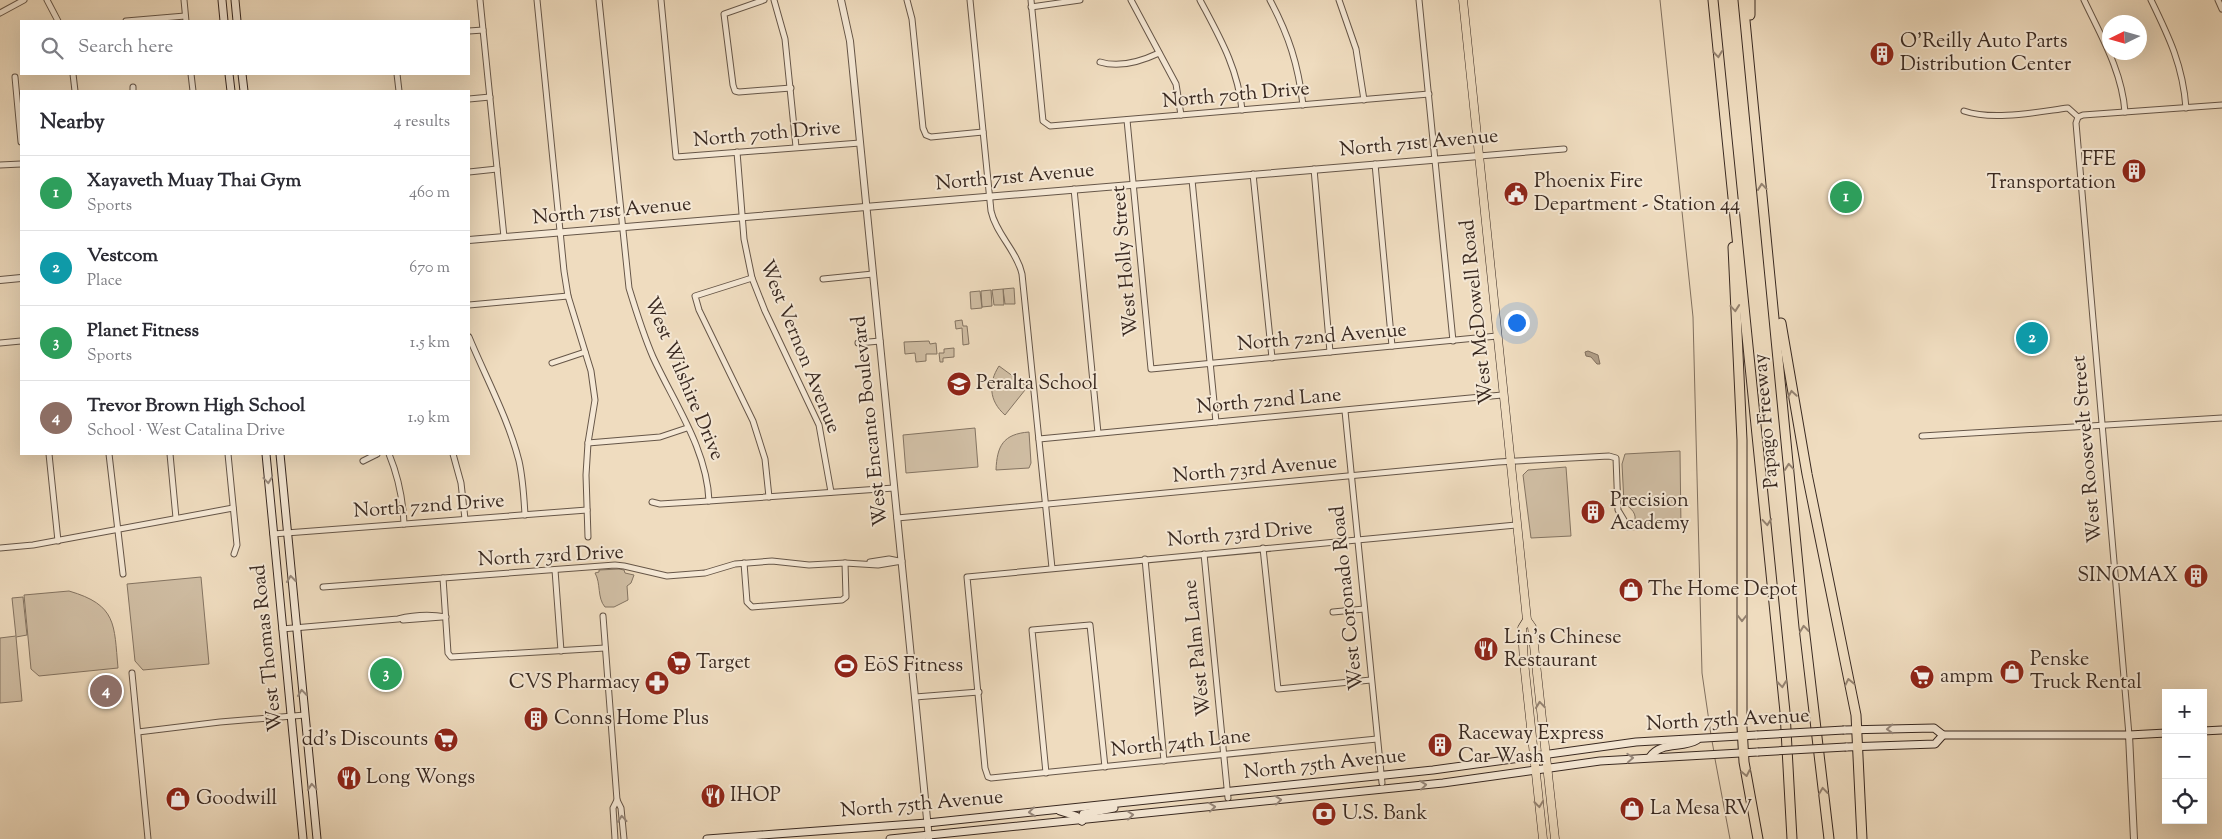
<!DOCTYPE html>
<html lang="en">
<head>
<meta charset="utf-8">
<style>
	body { margin:0; font-family:"Sorts Mill Goudy",serif; background:#f2f2f3; color:#2b2b33 }
	.controls { position:absolute; right:15px; bottom:15px; display:grid; overflow:hidden; border-radius:0px; box-shadow:0 5px 20px #0002 }
	.controls button { width:45px; height:45px; display:grid; place-items:center; padding:0; border:0; border-bottom:1px solid #e1e1e2; background:#fff; color:#2b2b33; font:25px sans-serif }
	.compass { position:absolute; left:2102px; top:15px; width:45px; height:45px; border-radius:50%; background:#fff; box-shadow:0 5px 20px #0002; rotate:265deg }
	.you { position:absolute; left:1516px; top:322px; width:18px; height:18px; margin:-12px; border:4px solid #fff; border-radius:50%; background:#1a73e8; box-shadow:0 0 0 8px #1a73e833 }
	.badge { display:grid; place-items:center; width:32px; height:32px; border-radius:50%; background:#1a73e8; color:#fff; font-size:16px; font-weight:700 }
	.pin { position:absolute; translate:-50% -50%; border:2px solid #fff; box-shadow:0 1px 5px #0006 }
	.list { margin:0; padding:0; list-style:none }
	h2 { display:flex; justify-content:space-between; align-items:center; height:65px; margin:0; padding:0 20px; font-size:21px }
	h2 small { font-size:16px; font-weight:400; color:#7c7c81 }
	.list li { display:grid; grid-template-columns:32px 1fr auto; gap:15px; align-items:center; box-sizing:border-box; height:75px; padding:0 20px; border-top:1px solid #e1e1e2 }
	.list b { display:block; font-size:19px; white-space:nowrap }
	.list p { margin:0; font-size:16px; white-space:nowrap; color:#7c7c81 }
	.list em { font-size:16px; font-style:normal; color:#7c7c81 }
	.icon { flex:none; width:28px; height:28px; fill:none; stroke:currentColor; stroke-width:2; stroke-linecap:round; stroke-linejoin:round }
	.map { position:relative; flex:none; width:2222px; height:839px; overflow:hidden }
	.search { position:absolute; background:#fff; box-shadow:0 5px 20px #0002; left:20px; top:20px; width:450px; height:55px; display:flex; align-items:center; gap:12px; box-sizing:border-box; padding:0 18px; border-radius:0px; color:#7c7c81; font-size:19px }
	.panel { position:absolute; background:#fff; box-shadow:0 5px 20px #0002; left:20px; top:90px; width:450px; height:365px; border-radius:0px }
	.map>svg:first-child { display:block }
	.green { fill:#d0bea4; stroke:#847462 }
	.water { fill:#b19f89; stroke:#81705f }
	.lines { fill:none; stroke-linecap:round; stroke-linejoin:round }
	.stream { stroke:#81705f; stroke-width:1 }
	.minor-casing { stroke:#665648; stroke-width:7 }
	.tertiary-casing { stroke:#665648; stroke-width:8 }
	.secondary-casing { stroke:#392921; stroke-width:9 }
	.primary-casing { stroke:#392921; stroke-width:9 }
	.motorway-casing { stroke:#392921; stroke-width:11 }
	.minor { stroke:#f5e8d5; stroke-width:5 }
	.tertiary { stroke:#f5e8d5; stroke-width:6 }
	.secondary { stroke:#f5e8d5; stroke-width:7 }
	.primary { stroke:#efdcbf; stroke-width:8 }
	.motorway { stroke:#efdcbf; stroke-width:9 }
	.secondary-bridge-casing { stroke:#392921; stroke-width:9; stroke-linecap:butt }
	.secondary-bridge { stroke:#f5e8d5; stroke-width:7 }
	.oneway { stroke:#948270 }
	.oneway2 { stroke:#97887b }
	.labels { text-anchor:middle; dominant-baseline:central; stroke-width:4; stroke-linejoin:round; paint-order:stroke }
	.poi-label { font-size:20px; fill:#392921; stroke:#f5e8d5; text-anchor:start }
	.street-label { font-size:20px; fill:#392921; stroke:#f5e8d5 }
</style>
</head>
<body>
<div class="map">
<svg width="2222" height="839" viewBox="0 0 2222 839">
	<rect width="100%" height="100%" fill="#efdcbf"/>
	<filter id="stains"><feTurbulence type="fractalNoise" baseFrequency=".004" numOctaves="4"/><feColorMatrix values="0 0 0 0 .2 0 0 0 0 .09 0 0 0 0 .02 0 0 0 .5 -.17"/></filter>
	<radialGradient id="worn" r=".72"><stop offset=".6" stop-color="#630" stop-opacity="0"/><stop offset="1" stop-color="#630" stop-opacity=".3"/></radialGradient>
	<g class="green">
		<polygon points="1014,288 1015,304 1005,304 1003,289"/>
		<polygon points="1003,289 1004,305 994,305 992,290"/>
		<polygon points="991,290 992,306 982,307 981,291"/>
		<polygon points="980,291 982,308 971,309 970,292"/>
		<polygon points="962,320 963,326 967,326 969,344 963,345 962,328 956,329 955,321"/>
		<polygon points="929,341 930,344 936,343 937,354 926,354 926,361 916,362 915,353 905,354 904,342"/>
		<polygon points="954,348 954,357 943,358 943,362 940,362 939,353 944,353 944,349"/>
		<path d="M999 366 1025 385V390L1005 415C989 401 988 383 999 366Z"/>
		<polygon points="975,428 978,467 906,473 903,435"/>
		<path d="M1029 432 1031 463 1029 468 996 470C997 446 1003 434 1029 432Z"/>
		<path d="M1680 451 1681 528 1625 530 1634 524C1638 513 1631 509 1624 503L1622 464 1625 454Z"/>
		<polygon points="1566,467 1571,536 1531,538 1523,475 1528,470"/>
		<path d="M619 569 624 570 625 573 634 575 631 583 627 586 628 600 614 607H605C597 598 601 583 595 573L599 572V570Z"/>
		<polygon points="201,577 209,664 143,670 135,661 127,584"/>
		<path d="M69 591C117 605 114 624 118 668L39 676 31 669 24 595Z"/>
		<polygon points="23,597 27,635 16,637 22,701 0,703 0,638 16,636 12,598"/>
	</g>
	<polygon class="water" points="1588,351 1598,355 1600,364 1597,364 1591,357 1586,356 1585,352"/>
	<g class="lines">
		<g class="stream">
			<polyline points="1660,0 1693,317 1702,673 1711,735"/>
			<polyline points="1712,741 1714,752"/>
			<polyline points="1715,759 1730,839"/>
		</g>
		<defs>
			<g id="minor">
				<polyline points="47,0 58,21"/>
				<polyline points="184,0 186,21"/>
				<polyline points="480,0 504,237"/>
				<polyline points="537,0 564,271 568,296 591,371 595,400 588,443 586,475 588,537"/>
				<path d="M599 0 629 288C636 311 643 334 653 357 674 403 707 449 709 501"/>
				<polyline points="661,0 676,157 860,143"/>
				<polyline points="764,0 724,14 733,85 735,91 739,92 791,88"/>
				<polyline points="774,0 785,39 796,147"/>
				<polyline points="907,0 912,19 923,128 926,135 931,137 983,132"/>
				<path d="M970 0 991 211C996 234 1017 251 1022 274L1052 568"/>
				<polyline points="1031,0 1043,121 1050,126 1429,94"/>
				<polyline points="1131,0 1176,84 1181,115"/>
				<path d="M1200 0C1219 36 1238 68 1242 110"/>
				<path d="M1270 0C1289 36 1298 64 1303 105"/>
				<polyline points="1339,0 1356,49 1364,100"/>
				<polyline points="1419,0 1453,341"/>
				<path d="M2084 0C2101 36 2122 71 2125 112"/>
				<path d="M2151 0C2169 37 2183 66 2186 108"/>
				<polyline points="2218,0 2222,9"/>
				<polyline points="1031,7 1080,0"/>
				<polyline points="0,13 24,0"/>
				<polyline points="126,21 185,16"/>
				<polyline points="469,31 483,30"/>
				<path d="M1100 62C1119 68 1142 61 1159 53"/>
				<polyline points="73,74 75,91"/>
				<polyline points="191,74 193,91"/>
				<polyline points="397,74 399,91"/>
				<polyline points="15,77 21,142"/>
				<polyline points="133,87 133,91"/>
				<polyline points="469,99 490,97"/>
				<path d="M1964 111C1993 121 2037 112 2068 108L2078 117"/>
				<polyline points="2078,117 2076,123 2129,735"/>
				<polyline points="2078,117 2083,115 2222,105"/>
				<polyline points="1127,120 1151,369 1497,336"/>
				<polyline points="737,152 744,239 752,278 765,311 819,425 831,492"/>
				<polyline points="1479,156 1564,149"/>
				<polyline points="1375,164 1392,346"/>
				<polyline points="0,165 21,164"/>
				<polyline points="1314,169 1330,352"/>
				<polyline points="469,172 497,169"/>
				<polyline points="1253,174 1272,358"/>
				<polyline points="1192,180 1216,422"/>
				<polyline points="1074,189 1098,433"/>
				<polyline points="752,278 695,296 699,310 753,421 765,459 769,497"/>
				<polyline points="823,279 873,274"/>
				<polyline points="469,305 568,296"/>
				<path d="M469 337C486 378 508 418 519 461 523 479 524 497 525 515"/>
				<polyline points="0,343 21,341"/>
				<polyline points="858,343 880,341"/>
				<polyline points="552,363 585,352"/>
				<polyline points="1345,411 1382,783"/>
				<polyline points="1922,436 2222,418"/>
				<polyline points="1039,439 1502,395"/>
				<polyline points="588,443 660,437 687,428"/>
				<polyline points="49,454 58,541"/>
				<polyline points="109,454 123,574"/>
				<polyline points="170,454 176,518"/>
				<polyline points="228,454 237,545 234,554"/>
				<path d="M389 454C398 476 403 500 404 524"/>
				<polyline points="453,454 461,483 465,519"/>
				<polyline points="363,461 377,454"/>
				<polyline points="652,502 660,504 709,501 894,488"/>
				<polyline points="897,518 1498,462 1609,456 1616,458 1618,510 1624,520"/>
				<polyline points="273,534 587,510"/>
				<polyline points="0,548 33,545 233,508"/>
				<polyline points="1263,548 1278,689 1371,680"/>
				<polyline points="1204,554 1228,798"/>
				<polyline points="1145,559 1164,761"/>
				<polyline points="870,562 889,559 899,561"/>
				<polyline points="744,563 747,602 752,607 842,600 846,597 845,563"/>
				<polyline points="555,570 561,651"/>
				<polyline points="443,578 448,653 451,657 605,648"/>
				<polyline points="323,587 615,565 624,566 667,576 705,573 735,564 772,561 809,565 845,563 878,565 902,561"/>
				<polyline points="1333,612 1364,609"/>
				<polyline points="603,616 617,800 621,808 624,839"/>
				<polyline points="403,620 442,617"/>
				<path d="M282 629 398 619C414 615 429 614 446 617"/>
				<polyline points="132,673 148,839"/>
				<polyline points="915,697 979,692"/>
				<polyline points="138,732 220,722 305,715"/>
				<polyline points="1377,739 991,778 988,777 985,768 967,577 1516,525"/>
				<polyline points="1046,773 1032,630 1090,625 1105,767"/>
				<polyline points="615,839 613,808 617,800"/>
			</g>
			<g id="tertiary">
				<polyline points="841,0 850,41 929,839"/>
				<polyline points="469,240 1479,156"/>
				<polyline points="0,280 21,278"/>
				<polyline points="2129,735 2134,839"/>
			</g>
			<g id="secondary">
				<polyline points="222,0 224,21"/>
				<polyline points="235,0 237,21"/>
				<polyline points="229,74 231,91"/>
				<polyline points="242,74 244,91"/>
				<polyline points="266,454 303,839"/>
				<polyline points="280,454 317,839"/>
				<polyline points="1844,730 1934,728 1943,735 2129,735 2166,733"/>
				<polyline points="2203,731 2222,730"/>
				<polyline points="1846,747 1935,744 1943,735"/>
				<path d="M1650 757C1661 741 1682 749 1697 740"/>
				<polyline points="1060,811 1076,816 1082,821"/>
				<polyline points="1082,821 1083,814 1114,808"/>
				<polyline points="707,839 927,823 1433,770 1636,742 1757,735"/>
				<polyline points="890,839 1443,783 1600,761 1758,752"/>
			</g>
			<g id="primary">
				<polyline points="1463,0 1527,620 1532,627 1555,839"/>
				<polyline points="1527,620 1522,628 1524,662 1543,839"/>
			</g>
			<g id="motorway">
				<polyline points="1713,0 1785,712 1792,839"/>
				<polyline points="1743,0 1804,627 1829,839"/>
				<polyline points="1750,0 1750,15"/>
				<polyline points="1733,247 1742,440 1742,727 1744,762 1758,839"/>
				<polyline points="1781,323 1807,474 1856,715 1862,839"/>
			</g>
		</defs>
		<use href="#minor" class="minor-casing"/>
		<use href="#tertiary" class="tertiary-casing"/>
		<use href="#secondary" class="secondary-casing"/>
		<use href="#primary" class="primary-casing"/>
		<use href="#motorway" class="motorway-casing"/>
		<use href="#minor" class="minor"/>
		<use href="#tertiary" class="tertiary"/>
		<use href="#secondary" class="secondary"/>
		<use href="#primary" class="primary"/>
		<use href="#motorway" class="motorway"/>
		<defs>
			<g id="secondary-bridge">
				<polyline points="1757,735 1844,730"/>
				<polyline points="1758,752 1846,747"/>
			</g>
		</defs>
		<use href="#secondary-bridge" class="secondary-bridge-casing"/>
		<use href="#secondary-bridge" class="secondary-bridge"/>
	</g>
	<defs><path id="oneway-chevron" d="M-2-3.5L2.5 0L-2 3.5" fill="none" stroke-width="1.6" stroke-linecap="round" stroke-linejoin="round" transform="scale(1.25)"/></defs>
	<g class="oneway">
		<use href="#oneway-chevron" transform="translate(1718 54) rotate(84)"/>
		<use href="#oneway-chevron" transform="translate(1762 187) rotate(-96)"/>
		<use href="#oneway-chevron" transform="translate(1735 308) rotate(85)"/>
		<use href="#oneway-chevron" transform="translate(1792 394) rotate(-99)"/>
		<use href="#oneway-chevron" transform="translate(1789 467) rotate(-95)"/>
		<use href="#oneway-chevron" transform="translate(1767 522) rotate(85)"/>
		<use href="#oneway-chevron" transform="translate(1742 618) rotate(90)"/>
		<use href="#oneway-chevron" transform="translate(1804 629) rotate(-96)"/>
		<use href="#oneway-chevron" transform="translate(1849 682) rotate(-102)"/>
		<use href="#oneway-chevron" transform="translate(1782 684) rotate(84)"/>
		<use href="#oneway-chevron" transform="translate(1540 705) rotate(-96)"/>
		<use href="#oneway-chevron" transform="translate(1746 773) rotate(79)"/>
		<use href="#oneway-chevron" transform="translate(1823 791) rotate(-97)"/>
		<use href="#oneway-chevron" transform="translate(1539 804) rotate(83)"/>
	</g>
	<g class="oneway2">
		<use href="#oneway-chevron" transform="translate(268 480) rotate(85)"/>
		<use href="#oneway-chevron" transform="translate(291 579) rotate(-96)"/>
		<use href="#oneway-chevron" transform="translate(302 693) rotate(-96)"/>
		<use href="#oneway-chevron" transform="translate(1890 729) rotate(177)"/>
		<use href="#oneway-chevron" transform="translate(1630 758) rotate(-3)"/>
		<use href="#oneway-chevron" transform="translate(1423 785) rotate(-6)"/>
		<use href="#oneway-chevron" transform="translate(312 787) rotate(-95)"/>
		<use href="#oneway-chevron" transform="translate(1278 800) rotate(-6)"/>
		<use href="#oneway-chevron" transform="translate(1212 807) rotate(-6)"/>
		<use href="#oneway-chevron" transform="translate(1032 812) rotate(174)"/>
		<use href="#oneway-chevron" transform="translate(1130 815) rotate(-6)"/>
		<use href="#oneway-chevron" transform="translate(622 819) rotate(-95)"/>
	</g>
	<defs>
		<symbol id="building-disc" viewBox="-11 -11 22 22"><circle r="9.5" fill="#8f2418" stroke="#f5e8d5"/><path d="M-4-6H4V6H1V3H-1V6H-4ZM-2.5-4.3h1.7v1.8h-1.7ZM.8-4.3h1.7v1.8H.8ZM-2.5-1h1.7V.8h-1.7ZM.8-1h1.7V.8H.8Z" fill="#fff"/></symbol>
		<symbol id="civic-disc" viewBox="-11 -11 22 22"><circle r="9.5" fill="#8f2418" stroke="#f5e8d5"/><path d="M-.6-6.5H3V-4.5H.6V-3L4-1V1h2V6H-6V1h2V-1L-.6-3ZM-1.2 2.5V6h2.4V2.5Z" fill="#fff"/></symbol>
		<symbol id="school-disc" viewBox="-11 -11 22 22"><circle r="9.5" fill="#8f2418" stroke="#f5e8d5"/><path d="M0-5L7-2L0 1L-7-2ZM-4 1L0 2.5L4 1V4Q0 6-4 4Z" fill="#fff"/></symbol>
		<symbol id="shop-disc" viewBox="-11 -11 22 22"><circle r="9.5" fill="#8f2418" stroke="#f5e8d5"/><path d="M-5-2.5h2.3a2.7 3.5 0 0 1 5.4 0H5L5.5 6h-11ZM-1.5-2.5h3a1.5 2.3 0 0 0-3 0Z" fill="#fff"/></symbol>
		<symbol id="restaurant-disc" viewBox="-11 -11 22 22"><circle r="9.5" fill="#8f2418" stroke="#f5e8d5"/><path d="M-5-6h1v4h1v-4h1v4h1v-4h1v5L-1.5 .5V6h-2V.5L-5-1ZM5-6V6H3V1.5H1.5Q1.5-4 5-6Z" fill="#fff"/></symbol>
		<symbol id="supermarket-disc" viewBox="-11 -11 22 22"><circle r="9.5" fill="#8f2418" stroke="#f5e8d5"/><path d="M-6-5.5h2.5l.6 2H6L4.5 2H-2.5L-4.4-4H-6ZM-1.5 3.2a1.3 1.3 0 1 0 .1 0ZM3 3.2a1.3 1.3 0 1 0 .1 0Z" fill="#fff"/></symbol>
		<symbol id="stadium-disc" viewBox="-11 -11 22 22"><circle r="9.5" fill="#8f2418" stroke="#f5e8d5"/><path d="M0-5a6.5 5 0 1 0 0 10a6.5 5 0 1 0 0-10ZM-3.5-1.8h7v3.6h-7Z" fill="#fff"/></symbol>
		<symbol id="pharmacy-disc" viewBox="-11 -11 22 22"><circle r="9.5" fill="#8f2418" stroke="#f5e8d5"/><path d="M-2-6h4v4h4v4h-4v4h-4v-4h-4v-4h4Z" fill="#fff"/></symbol>
		<symbol id="bank-disc" viewBox="-11 -11 22 22"><circle r="9.5" fill="#8f2418" stroke="#f5e8d5"/><path d="M-6-4H6V4H-6ZM0-2.3a2.3 2.3 0 1 0 0 4.6a2.3 2.3 0 1 0 0-4.6Z" fill="#fff"/></symbol>
	</defs>
	<g fill-rule="evenodd">
		<use href="#building-disc" x="1868" y="40" width="28" height="28"/>
		<use href="#building-disc" x="2120" y="157" width="28" height="28"/>
		<use href="#civic-disc" x="1502" y="180" width="28" height="28"/>
		<use href="#school-disc" x="945" y="370" width="28" height="28"/>
		<use href="#building-disc" x="1579" y="498" width="28" height="28"/>
		<use href="#building-disc" x="2182" y="562" width="28" height="28"/>
		<use href="#shop-disc" x="1617" y="576" width="28" height="28"/>
		<use href="#restaurant-disc" x="1472" y="635" width="28" height="28"/>
		<use href="#supermarket-disc" x="665" y="649" width="28" height="28"/>
		<use href="#stadium-disc" x="832" y="652" width="28" height="28"/>
		<use href="#shop-disc" x="1998" y="658" width="28" height="28"/>
		<use href="#supermarket-disc" x="1908" y="663" width="28" height="28"/>
		<use href="#pharmacy-disc" x="643" y="669" width="28" height="28"/>
		<use href="#building-disc" x="522" y="705" width="28" height="28"/>
		<use href="#supermarket-disc" x="432" y="726" width="28" height="28"/>
		<use href="#building-disc" x="1426" y="731" width="28" height="28"/>
		<use href="#restaurant-disc" x="335" y="764" width="28" height="28"/>
		<use href="#restaurant-disc" x="699" y="782" width="28" height="28"/>
		<use href="#shop-disc" x="164" y="785" width="28" height="28"/>
		<use href="#shop-disc" x="1618" y="795" width="28" height="28"/>
		<use href="#bank-disc" x="1310" y="800" width="28" height="28"/>
	</g>
	<g class="labels">
		<g class="poi-label">
			<text x="1900" y="42">O'Reilly Auto Parts<tspan x="1900" dy="23">Distribution Center</tspan></text>
			<text x="2116" y="160" text-anchor="end">FFE<tspan x="2116" dy="23">Transportation</tspan></text>
			<text x="1534" y="182">Phoenix Fire<tspan x="1534" dy="23">Department - Station 44</tspan></text>
			<text x="976" y="384">Peralta School</text>
			<text x="1610" y="501">Precision<tspan x="1610" dy="23">Academy</tspan></text>
			<text x="2178" y="576" text-anchor="end">SINOMAX</text>
			<text x="1648" y="590">The Home Depot</text>
			<text x="1504" y="638">Lin's Chinese<tspan x="1504" dy="23">Restaurant</tspan></text>
			<text x="2030" y="660">Penske<tspan x="2030" dy="23">Truck Rental</tspan></text>
			<text x="696" y="663">Target</text>
			<text x="864" y="666">EōS Fitness</text>
			<text x="1940" y="677">ampm</text>
			<text x="640" y="683" text-anchor="end">CVS Pharmacy</text>
			<text x="554" y="719">Conns Home Plus</text>
			<text x="1458" y="734">Raceway Express<tspan x="1458" dy="23">Car Wash</tspan></text>
			<text x="428" y="740" text-anchor="end">dd's Discounts</text>
			<text x="366" y="778">Long Wongs</text>
			<text x="730" y="796">IHOP</text>
			<text x="196" y="799">Goodwill</text>
			<text x="1650" y="809">La Mesa RV</text>
			<text x="1342" y="814">U.S. Bank</text>
		</g>
		<g class="street-label">
			<text transform="translate(1236 96) rotate(-5)">North 70th Drive</text>
			<text transform="translate(767 135) rotate(-5)">North 70th Drive</text>
			<text transform="translate(1419 144) rotate(-5)">North 71st Avenue</text>
			<text transform="translate(1015 178) rotate(-5)">North 71st Avenue</text>
			<text transform="translate(612 212) rotate(-5)">North 71st Avenue</text>
			<text transform="translate(1126 261) rotate(-95)">West Holly Street</text>
			<text transform="translate(1478 312) rotate(-96)">West McDowell Road</text>
			<text transform="translate(1322 338) rotate(-5)">North 72nd Avenue</text>
			<text transform="translate(799 347) rotate(68)">West Vernon Avenue</text>
			<text transform="translate(683 379) rotate(67)">West Wilshire Drive</text>
			<text transform="translate(1269 402) rotate(-5)">North 72nd Lane</text>
			<text transform="translate(871 421) rotate(-96)">West Encanto Boulevard</text>
			<text transform="translate(1767 421) rotate(-95)">Papago Freeway</text>
			<text transform="translate(2088 449) rotate(-95)">West Roosevelt Street</text>
			<text transform="translate(1255 470) rotate(-5)">North 73rd Avenue</text>
			<text transform="translate(429 507) rotate(-4)">North 72nd Drive</text>
			<text transform="translate(1240 535) rotate(-5)">North 73rd Drive</text>
			<text transform="translate(551 557) rotate(-3)">North 73rd Drive</text>
			<text transform="translate(1348 598) rotate(-96)">West Coronado Road</text>
			<text transform="translate(268 648) rotate(-96)">West Thomas Road</text>
			<text transform="translate(1198 648) rotate(-96)">West Palm Lane</text>
			<text transform="translate(1728 721) rotate(-3)">North 75th Avenue</text>
			<text transform="translate(1181 744) rotate(-6)">North 74th Lane</text>
			<text transform="translate(1325 765) rotate(-6)">North 75th Avenue</text>
			<text transform="translate(922 805) rotate(-5)">North 75th Avenue</text>
		</g>
	</g>
	<rect width="100%" height="100%" filter="url(#stains)"/>
	<rect width="100%" height="100%" fill="url(#worn)"/>
</svg>
<div class="controls">
<button>+</button>
<button>−</button>
<button><svg class="icon" aria-label="locate" viewBox="0 0 24 24"><circle cx="12" cy="12" r="6"/><path d="M12 2v4M12 18v4M2 12h4M18 12h4"/></svg></button>
</div>
<svg class="compass" viewBox="-18 -18 36 36"><path d="M0-13l5 13h-10z" fill="#e53935"/><path d="M0 13l5-13h-10z" fill="#7c7c81"/></svg>
<div class="you"></div>
<div class="pin badge" style="left:1846px;top:197px;background:#2e9e5b">1</div>
<div class="pin badge" style="left:2032px;top:338px;background:#0f9aa8">2</div>
<div class="pin badge" style="left:386px;top:674px;background:#2e9e5b">3</div>
<div class="pin badge" style="left:106px;top:691px;background:#8d6e63">4</div>
<div class="search"><svg class="icon" aria-label="search" viewBox="0 0 24 24"><circle cx="10" cy="10" r="6"/><path d="M15 15l6 6"/></svg>Search here</div>
<section class="panel">
<h2>Nearby<small>4 results</small></h2>
<ul class="list">
<li><span class="badge" style="background:#2e9e5b">1</span><div><b>Xayaveth Muay Thai Gym</b><p>Sports</p></div><em>460 m</em></li>
<li><span class="badge" style="background:#0f9aa8">2</span><div><b>Vestcom</b><p>Place</p></div><em>670 m</em></li>
<li><span class="badge" style="background:#2e9e5b">3</span><div><b>Planet Fitness</b><p>Sports</p></div><em>1.5 km</em></li>
<li><span class="badge" style="background:#8d6e63">4</span><div><b>Trevor Brown High School</b><p>School · West Catalina Drive</p></div><em>1.9 km</em></li>
</ul>
</section>
</div>
</body>
</html>
